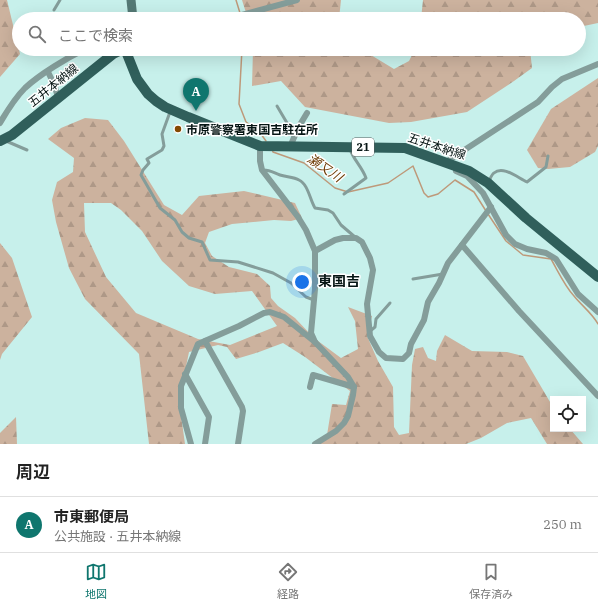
<!DOCTYPE html>
<html lang="ja">
<head>
<meta charset="utf-8">
<style>
	body { margin:0; font-family:"IBM Plex Serif","Noto Sans JP",serif; background:#f6f6f6; color:#222 }
	.controls { position:absolute; right:12px; bottom:12px; display:grid; overflow:hidden; border-radius:0px; box-shadow:0 4px 16px #0002 }
	.controls button { width:36px; height:36px; display:grid; place-items:center; padding:0; border:0; border-bottom:1px solid #e0e0e0; background:#fff; color:#222; font:20px sans-serif }
	.you { position:absolute; left:302px; top:282px; width:14px; height:14px; margin:-10px; border:3px solid #fff; border-radius:50%; background:#1a73e8; box-shadow:0 0 0 6px #1a73e833 }
	.badge { display:grid; place-items:center; width:26px; height:26px; border-radius:50%; background:#0f766e; color:#fff; font-size:13px; font-weight:700 }
	.pin { position:absolute; translate:-50% -33px; filter:drop-shadow(0 1px 2px #0008) }
	.pin::after { content:''; position:absolute; top:21px; width:14px; height:12px; background:inherit; clip-path:polygon(0 0,100% 0,50% 100%) }
	.list { margin:0; padding:0; list-style:none }
	h2 { display:flex; justify-content:space-between; align-items:center; height:52px; margin:0; padding:0 16px; font-size:17px }
	h2 small { font-size:13px; font-weight:400; color:#767676 }
	.list li { display:grid; grid-template-columns:26px 1fr auto; gap:12px; align-items:center; box-sizing:border-box; height:56px; padding:0 16px; border-top:1px solid #e0e0e0 }
	.list b { display:block; font-size:15px; white-space:nowrap }
	.list p { margin:0; font-size:13px; white-space:nowrap; color:#767676 }
	.list em { font-size:13px; font-style:normal; color:#767676 }
	.icon { flex:none; width:22px; height:22px; fill:none; stroke:currentColor; stroke-width:2; stroke-linecap:round; stroke-linejoin:round }
	.map { position:relative; flex:none; width:598px; height:444px; overflow:hidden }
	.search { position:absolute; background:#fff; box-shadow:0 4px 16px #0002; left:12px; right:12px; top:12px; height:44px; display:flex; align-items:center; gap:10px; box-sizing:border-box; padding:0 14px; border-radius:22px; color:#767676; font-size:15px }
	.sheet { height:108px; background:#fff }
	nav { display:flex; justify-content:space-around; align-items:center; box-sizing:border-box; height:56px; border-top:1px solid #e0e0e0; background:#fff; font-size:11px; color:#767676 }
	nav a { display:grid; justify-items:center; gap:2px }
	nav .on { color:#0f766e }
	.map>svg:first-child { display:block }
	.forest { fill:url(#forest-firs); fill-rule:evenodd }
	.lines { fill:none; stroke-linecap:round; stroke-linejoin:round }
	.stream { stroke:#be997a; stroke-width:1.5 }
	.lane { stroke:#849d9a; stroke-width:3 }
	.street { stroke:#849d9a; stroke-width:6 }
	.secondary { stroke:#547975; stroke-width:9 }
	.primary { stroke:#305f5b; stroke-width:10 }
	.poi-dot { fill:#854a02; stroke:#fff; stroke-width:1.5 }
	.labels { text-anchor:middle; dominant-baseline:central; stroke-width:3; stroke-linejoin:round; paint-order:stroke }
	.shield { fill:#fff; stroke:#515b5a; stroke-width:1 }
	.shield-label { font-size:11px; font-weight:bold; fill:#061514 }
	.street-label { font-size:12px; fill:#061514; stroke:#fff }
	.poi-label { font-size:12px; font-weight:bold; fill:#061514; stroke:#fff; text-anchor:start }
	.water-label { font-size:13px; font-style:italic; fill:#6f3e07; stroke:#fff }
	.quarter-label { font-size:14px; font-weight:bold; fill:#061514; stroke:#fff }
</style>
</head>
<body>
<div class="map">
<svg width="598" height="444" viewBox="0 0 598 444">
	<defs>
		<pattern id="forest-firs" width="22" height="20" patternUnits="userSpaceOnUse"><rect width="22" height="20" fill="#ccb29e"/><path d="M5 1l3.5 6h-7zM16 11l3.5 6h-7z" fill="#ae9887"/></pattern>
	</defs>
	<rect width="100%" height="100%" fill="#c7f0eb"/>
	<g class="forest">
		<polygon points="0,0 7,0 20,54 0,77"/>
		<polygon points="242,0 341,0 339,19 248,19"/>
		<polygon points="423,0 598,0 598,23 579,27 579,19 421,19"/>
		<polygon points="253,49 361,49 394,69 409,61 415,49 530,49 532,68 514,81 467,112 411,122 389,123 305,107 281,81 252,86"/>
		<polygon points="598,78 598,146 595,152 570,167 548,169 538,168 527,150 551,109"/>
		<path d="M85 118 108 120 124 141 164 205 182 215 199 196 244 191 295 203 302 218 291 221 274 220 232 224 209 232 205 243 212 256 229 267 257 274 270 286 271 298 278 306 295 318 314 338 341 358 358 349 355 321 348 307 372 316 367 336 378 361 393 387 394 427 399 435 409 433 412 365 415 349 423 347 428 358 436 361 437 351 445 335 472 351 507 352 523 356 553 407V429H570L583 444H547L531 418 507 423 481 438 466 444H319L327 435 332 404 346 405 350 391 305 357 283 343 259 352 236 359 227 347 218 345 189 352 179 401 185 444H149L139 354 85 299 69 268 56 222 52 200 57 182 73 172 74 158 48 139 61 128ZM84 203H111L121 210 142 231 162 261 189 286 215 294 252 291 277 326 230 345 198 339 136 313 106 277 85 232Z"/>
		<polygon points="0,243 12,258 32,317 2,354 0,360"/>
		<polygon points="16,417 17,444 0,444 0,433"/>
	</g>
	<g class="lines">
		<g class="stream">
			<polyline points="236,0 240,13"/>
			<polyline points="242,49 239,104 246,122 258,130 266,141"/>
			<polyline points="272,149 273,152 304,163 335,188 348,192 388,183 413,166 424,193 428,197 438,194 455,180 474,192 486,211"/>
			<path d="M488 214 506 241 523 255 551 259C558 271 564 285 574 296 582 306 592 313 598 324"/>
		</g>
		<g class="lane">
			<polyline points="54,10 60,0"/>
			<polyline points="277,106 290,128 296,131"/>
			<polyline points="170,112 162,134 164,146 162,150 147,159 149,163 143,170 141,175 160,208 175,220 182,232 189,238 202,242 210,260 238,262 273,273 291,283 306,297 314,300"/>
			<polyline points="6,141 27,150"/>
			<path d="M262 170C269 169 274 173 280 175 286 177 294 177 299 180 308 184 310 200 315 208L328 210 333 213 341 225 355 237"/>
			<path d="M489 181C490 179 492 174 494 173 503 165 518 178 527 182L546 167 548 156"/>
			<path d="M344 194 366 178C362 167 353 159 350 149"/>
			<polyline points="413,279 443,274"/>
			<polyline points="369,332 375,327 376,319 390,303"/>
		</g>
		<g class="street">
			<polyline points="227,19 297,0"/>
			<polyline points="48,72 54,84 58,97"/>
			<path d="M0 123C7 111 15 98 25 88 40 74 67 58 85 49"/>
			<polyline points="260,146 260,161 262,170 298,217 306,230 315,251 315,289 311,333 315,342"/>
			<polyline points="290,147 298,128 307,113"/>
			<polyline points="448,164 446,162 538,102 552,87 562,79 598,64"/>
			<polyline points="456,171 467,176 483,193 506,235 515,244 527,249 546,253 556,259 578,294 598,312"/>
			<polyline points="462,245 519,311 598,396"/>
			<polyline points="315,251 335,240 343,238 356,238 362,242 370,258 373,270 367,304 370,336 379,352 386,358 403,359 409,353 411,344 424,320 428,302 439,283 448,263 491,207"/>
			<polyline points="205,341 242,407 243,411 238,444"/>
			<polyline points="185,374 209,417 205,444"/>
			<polyline points="310,387 313,375 354,387"/>
			<polyline points="191,444 181,408 181,386 198,344 239,326 264,313 270,312 284,317 315,342 348,377 354,387 353,395 348,416 344,423 336,431 315,444"/>
		</g>
		<polyline class="secondary" points="131,0 133,19"/>
		<g class="primary">
			<polyline points="125,49 137,79 148,94 156,101 165,107 188,117 260,146 405,148 469,171 488,183 526,218 598,277"/>
			<polyline points="0,141 12,135 113,54 123,49"/>
		</g>
	</g>
	<circle class="poi-dot" cx="178" cy="129" r="4"/>
	<g class="labels">
		<rect class="shield" x="352" y="138" width="22" height="18" rx="3"/>
		<g class="shield-label">
			<text x="363" y="147">21</text>
		</g>
		<g class="street-label">
			<text transform="translate(53 85) rotate(-39)">五井本納線</text>
			<text transform="translate(437 146) rotate(18)">五井本納線</text>
		</g>
		<g class="poi-label">
			<text x="186" y="129">市原警察署東国吉駐在所</text>
		</g>
		<g class="water-label">
			<text transform="translate(325 168) rotate(34)">瀬又川</text>
		</g>
		<g class="quarter-label">
			<text x="339" y="281">東国吉</text>
		</g>
	</g>
</svg>
<div class="controls">
<button><svg class="icon" aria-label="locate" viewBox="0 0 24 24"><circle cx="12" cy="12" r="6"/><path d="M12 2v4M12 18v4M2 12h4M18 12h4"/></svg></button>
</div>
<div class="you"></div>
<div class="pin badge" style="left:196px;top:111px">A</div>
<div class="search"><svg class="icon" aria-label="search" viewBox="0 0 24 24"><circle cx="10" cy="10" r="6"/><path d="M15 15l6 6"/></svg>ここで検索</div>
</div>
<section class="sheet">
<h2>周辺<small></small></h2>
<ul class="list">
<li><span class="badge">A</span><div><b>市東郵便局</b><p>公共施設 · 五井本納線</p></div><em>250 m</em></li>
</ul>
</section>
<nav>
<a class="on"><svg class="icon" aria-label="map" viewBox="0 0 24 24"><path d="M3 6l6-2 6 2 6-2v14l-6 2-6-2-6 2zM9 4v14M15 6v14"/></svg>地図</a>
<a><svg class="icon" aria-label="directions" viewBox="0 0 24 24"><path d="M12 3l9 9-9 9-9-9zM9 14v-3h6M13 9l2 2-2 2"/></svg>経路</a>
<a><svg class="icon" aria-label="saved" viewBox="0 0 24 24"><path d="M7 4h10v16l-5-4-5 4z"/></svg>保存済み</a>
</nav>
</body>
</html>
